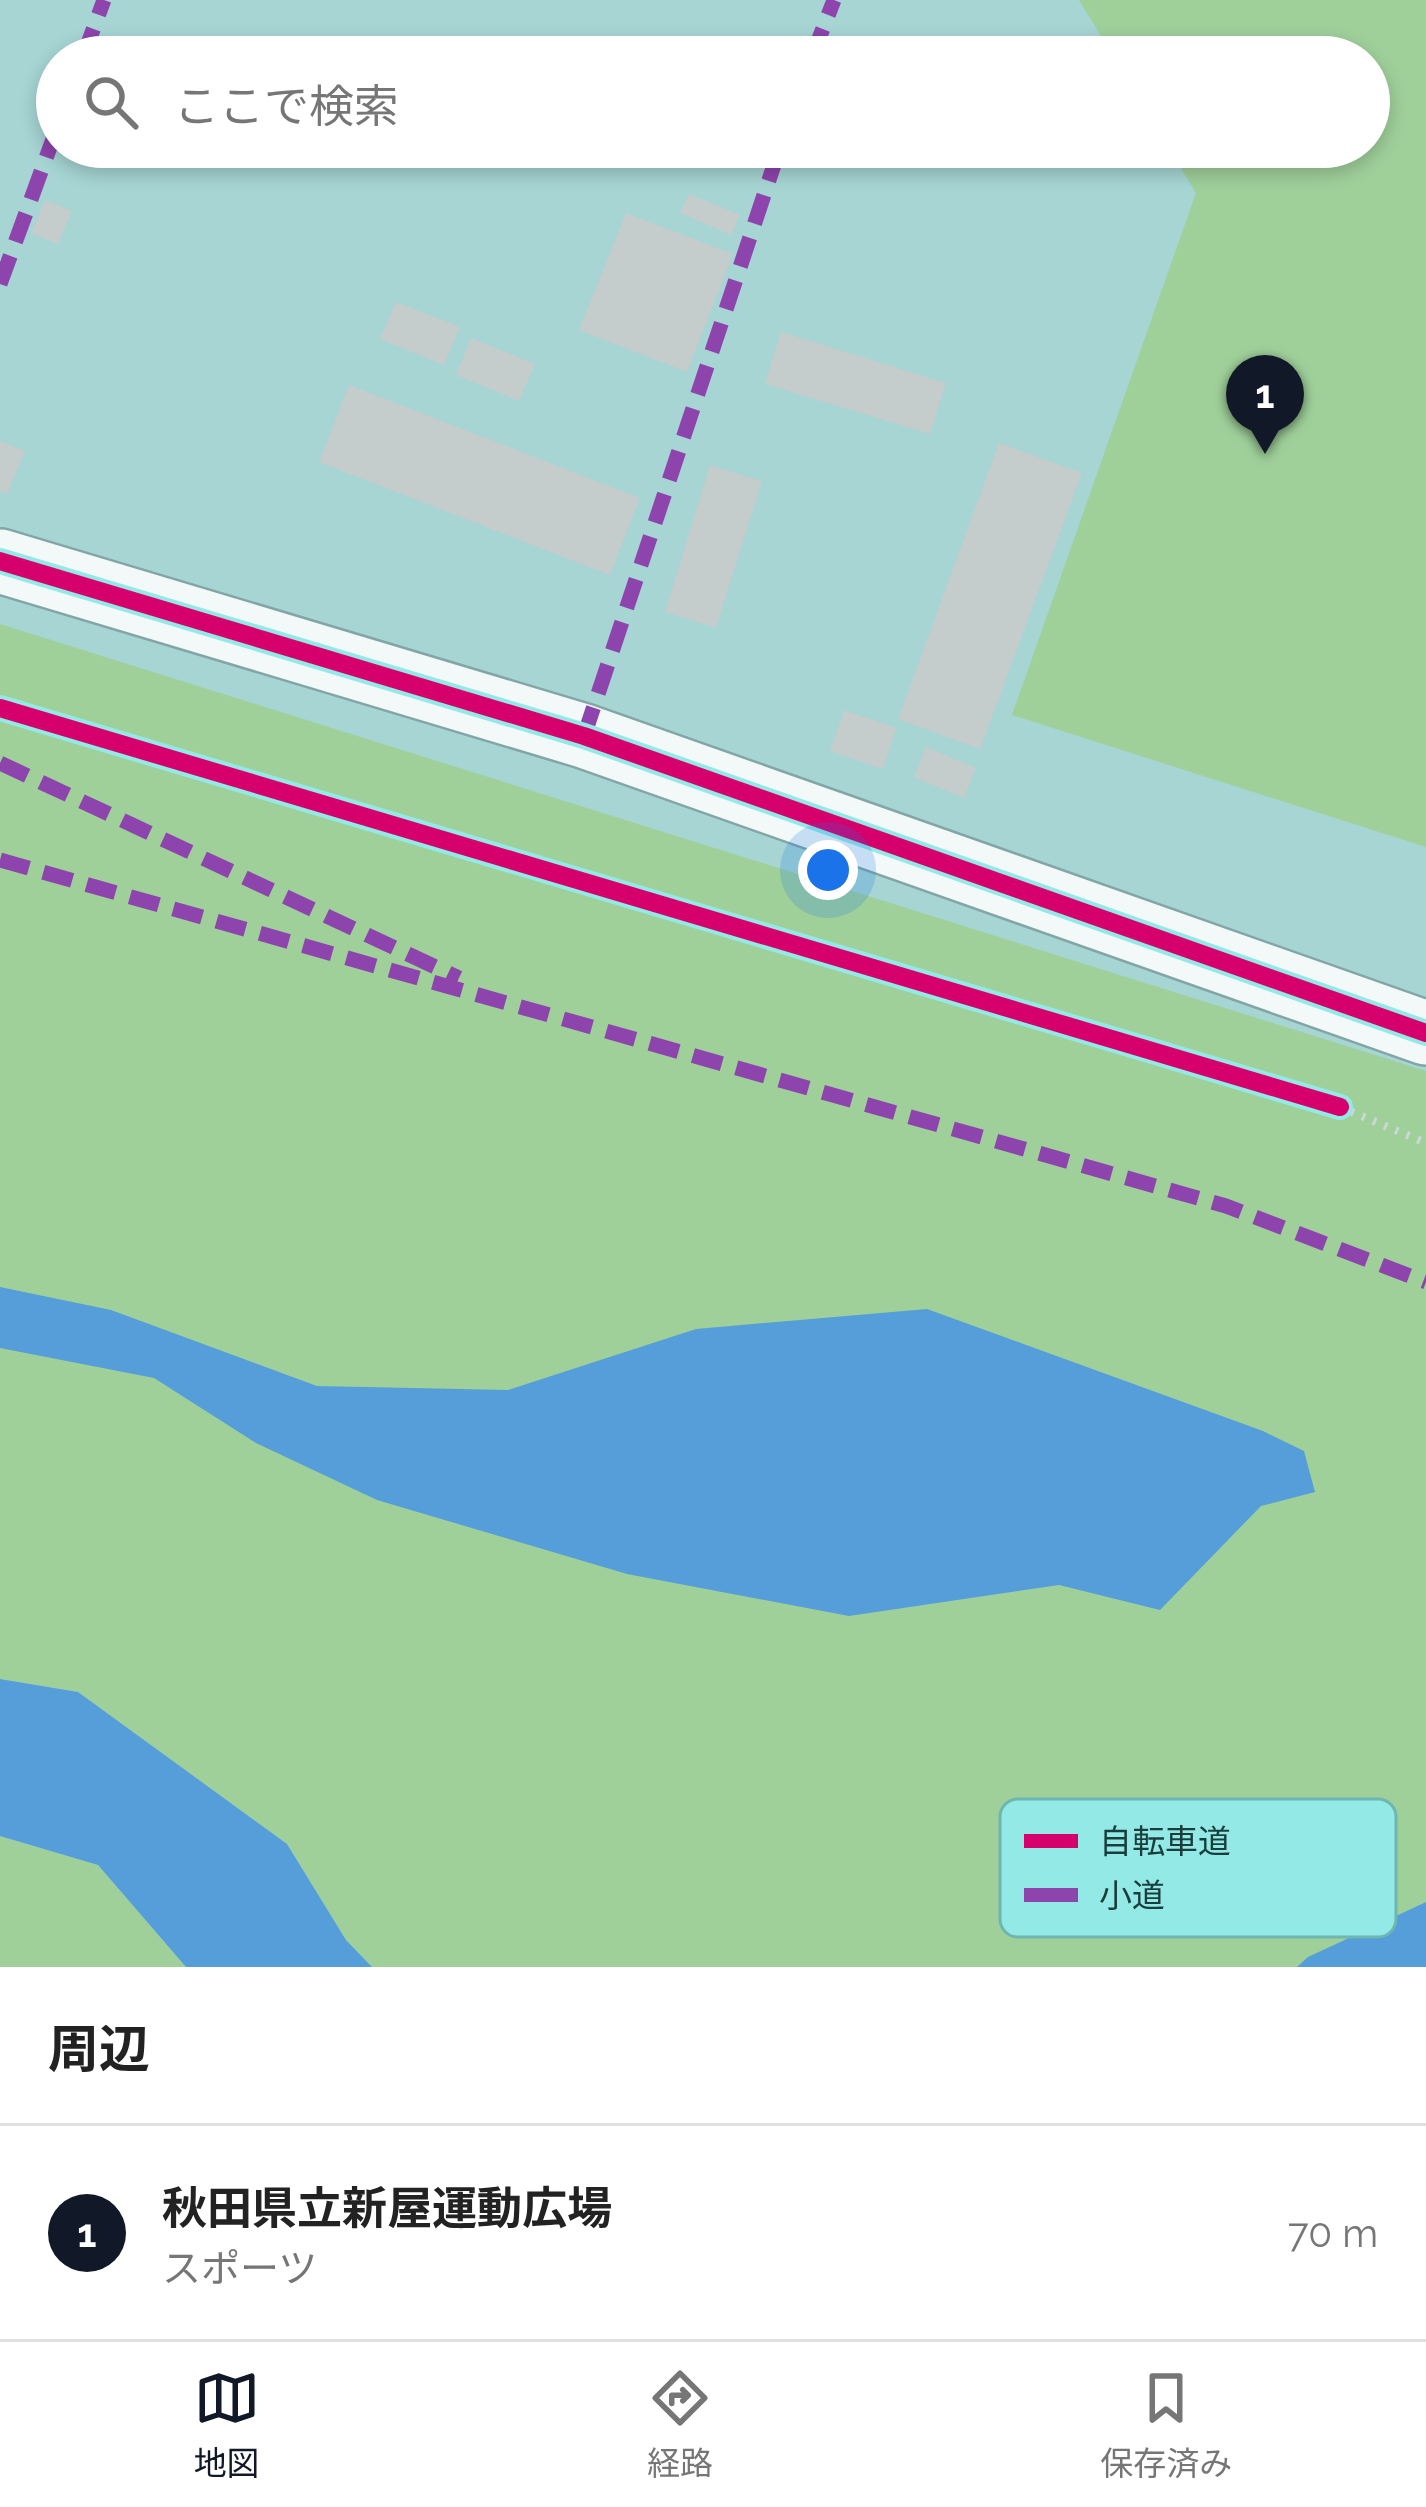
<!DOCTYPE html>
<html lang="ja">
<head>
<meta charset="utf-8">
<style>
	body { margin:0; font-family:Raleway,"Noto Sans JP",sans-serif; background:#f6f6f6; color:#222 }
	.you { position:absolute; left:828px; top:870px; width:42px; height:42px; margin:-30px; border:9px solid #fff; border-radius:50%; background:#1a73e8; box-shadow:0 0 0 18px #1a73e833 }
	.badge { display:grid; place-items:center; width:78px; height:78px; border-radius:50%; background:#111827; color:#fff; font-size:39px; font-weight:700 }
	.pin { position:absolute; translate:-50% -99px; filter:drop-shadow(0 3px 6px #0008) }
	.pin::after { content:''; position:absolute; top:63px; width:42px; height:36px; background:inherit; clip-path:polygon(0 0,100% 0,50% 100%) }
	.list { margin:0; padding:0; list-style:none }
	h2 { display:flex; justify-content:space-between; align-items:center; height:156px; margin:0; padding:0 48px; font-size:51px }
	h2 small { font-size:39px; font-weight:400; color:#767676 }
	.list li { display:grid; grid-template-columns:78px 1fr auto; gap:36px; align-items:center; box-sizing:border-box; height:216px; padding:0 48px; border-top:3px solid #e0e0e0 }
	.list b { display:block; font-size:45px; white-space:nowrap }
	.list p { margin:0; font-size:39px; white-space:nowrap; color:#767676 }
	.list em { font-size:39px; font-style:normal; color:#767676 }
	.icon { flex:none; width:66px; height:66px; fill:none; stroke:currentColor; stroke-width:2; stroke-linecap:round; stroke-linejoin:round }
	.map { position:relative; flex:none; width:1426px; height:1967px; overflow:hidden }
	.search { position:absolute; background:#fff; box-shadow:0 6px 18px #0003; left:36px; right:36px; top:36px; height:132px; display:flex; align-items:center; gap:30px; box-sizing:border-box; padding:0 42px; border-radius:66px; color:#767676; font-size:45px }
	.sheet { height:372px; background:#fff }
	nav { display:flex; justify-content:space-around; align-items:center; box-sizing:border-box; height:168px; border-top:3px solid #e0e0e0; background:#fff; font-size:33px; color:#767676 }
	nav a { display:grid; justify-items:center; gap:6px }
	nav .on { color:#111827 }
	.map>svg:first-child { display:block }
	.green { fill:#9fd09a }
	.water { fill:#559ed9 }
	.building { fill:#c4cccc }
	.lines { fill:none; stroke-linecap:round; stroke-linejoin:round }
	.secondary-casing { stroke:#81a6a5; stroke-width:68 }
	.path { stroke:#c8d8d7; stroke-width:8; stroke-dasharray:3 9; stroke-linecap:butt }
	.secondary { stroke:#f2f9f8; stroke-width:63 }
	.quiet { stroke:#8e44ad; stroke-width:15; stroke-dasharray:30 15; stroke-linecap:butt }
	.cycleway-casing { stroke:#92e9e5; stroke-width:26 }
	.cycleway { stroke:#d6006c; stroke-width:18 }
	.key { fill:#92e9e5; stroke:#6eb6b2; stroke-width:3 }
	.key-label { font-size:33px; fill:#193e3c }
</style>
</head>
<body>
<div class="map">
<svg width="1426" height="1967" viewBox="0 0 1426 1967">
	<rect width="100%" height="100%" fill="#a6d5d3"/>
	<g class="green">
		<polygon points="1079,0 1426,0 1426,847 1012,715 1196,193 1168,147 1369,147 1369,57 1114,57"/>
		<polygon points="0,624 1426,1071 1426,1902 1297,1967 372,1967 346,1940 287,1844 78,1692 0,1679"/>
		<polygon points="0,1836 98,1865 186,1967 0,1967"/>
	</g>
	<g class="water">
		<polygon points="0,1287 111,1310 317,1386 508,1390 696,1329 927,1309 1263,1431 1304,1451 1315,1492 1261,1506 1160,1610 1059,1585 849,1616 627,1574 377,1500 256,1443 154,1378 0,1348"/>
		<polygon points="0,1679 78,1692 287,1844 346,1940 372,1967 186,1967 98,1865 0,1836"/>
		<polygon points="1426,1902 1426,1967 1297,1967 1308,1957"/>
	</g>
	<g class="building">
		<polygon points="689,194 740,215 731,235 680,213"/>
		<polygon points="45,200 72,211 58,244 31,233"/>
		<polygon points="626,213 733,254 687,372 579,330"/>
		<polygon points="396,302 460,327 444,365 380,339"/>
		<polygon points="781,332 946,383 930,434 765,384"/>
		<polygon points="471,338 535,364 519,401 456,375"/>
		<polygon points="349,385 640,498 610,575 319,462"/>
		<polygon points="0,441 25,451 7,494 0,491"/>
		<polygon points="999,443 1082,473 980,749 898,719"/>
		<polygon points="710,465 762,481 716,628 665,612"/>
		<polygon points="844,710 896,728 883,769 830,751"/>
		<polygon points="926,747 976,768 964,798 914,777"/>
	</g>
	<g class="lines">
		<defs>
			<polyline id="secondary" points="0,561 584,736 1426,1033"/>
		</defs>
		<use href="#secondary" class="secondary-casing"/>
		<polyline class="path" points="1340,1107 1426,1143"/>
		<use href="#secondary" class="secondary"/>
		<g class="quiet">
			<polyline points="83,57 104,0"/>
			<polyline points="812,57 834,0"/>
			<polyline points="0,284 57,128"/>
			<polyline points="584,736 780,147"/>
			<polyline points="0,763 459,978"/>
			<polyline points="0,860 1226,1206 1426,1282"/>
		</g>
		<defs>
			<g id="cycleway">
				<polyline points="0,561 584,736 1426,1033"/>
				<polyline points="0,708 1340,1107"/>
			</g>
		</defs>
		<use href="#cycleway" class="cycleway-casing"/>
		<use href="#cycleway" class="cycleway"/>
	</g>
	<rect x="1000" y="1799" width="396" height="138" rx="18" class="key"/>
	<rect x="1024" y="1834" width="54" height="14" fill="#d6006c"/>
	<rect x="1024" y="1888" width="54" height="14" fill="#8e44ad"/>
	<g class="key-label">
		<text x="1099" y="1853">自転車道</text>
		<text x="1099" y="1907">小道</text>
	</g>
</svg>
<div class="you"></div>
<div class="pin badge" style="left:1265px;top:454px">1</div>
<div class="search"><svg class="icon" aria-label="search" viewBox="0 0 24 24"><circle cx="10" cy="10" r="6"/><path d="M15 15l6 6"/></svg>ここで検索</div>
</div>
<section class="sheet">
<h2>周辺<small></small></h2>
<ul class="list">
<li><span class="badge">1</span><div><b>秋田県立新屋運動広場</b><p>スポーツ</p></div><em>70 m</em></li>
</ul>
</section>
<nav>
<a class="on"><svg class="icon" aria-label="map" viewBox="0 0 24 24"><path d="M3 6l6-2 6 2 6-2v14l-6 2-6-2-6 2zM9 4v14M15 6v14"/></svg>地図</a>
<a><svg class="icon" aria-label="directions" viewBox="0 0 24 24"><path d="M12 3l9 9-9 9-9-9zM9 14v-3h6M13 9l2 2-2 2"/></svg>経路</a>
<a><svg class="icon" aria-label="saved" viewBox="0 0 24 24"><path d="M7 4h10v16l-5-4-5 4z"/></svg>保存済み</a>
</nav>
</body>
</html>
